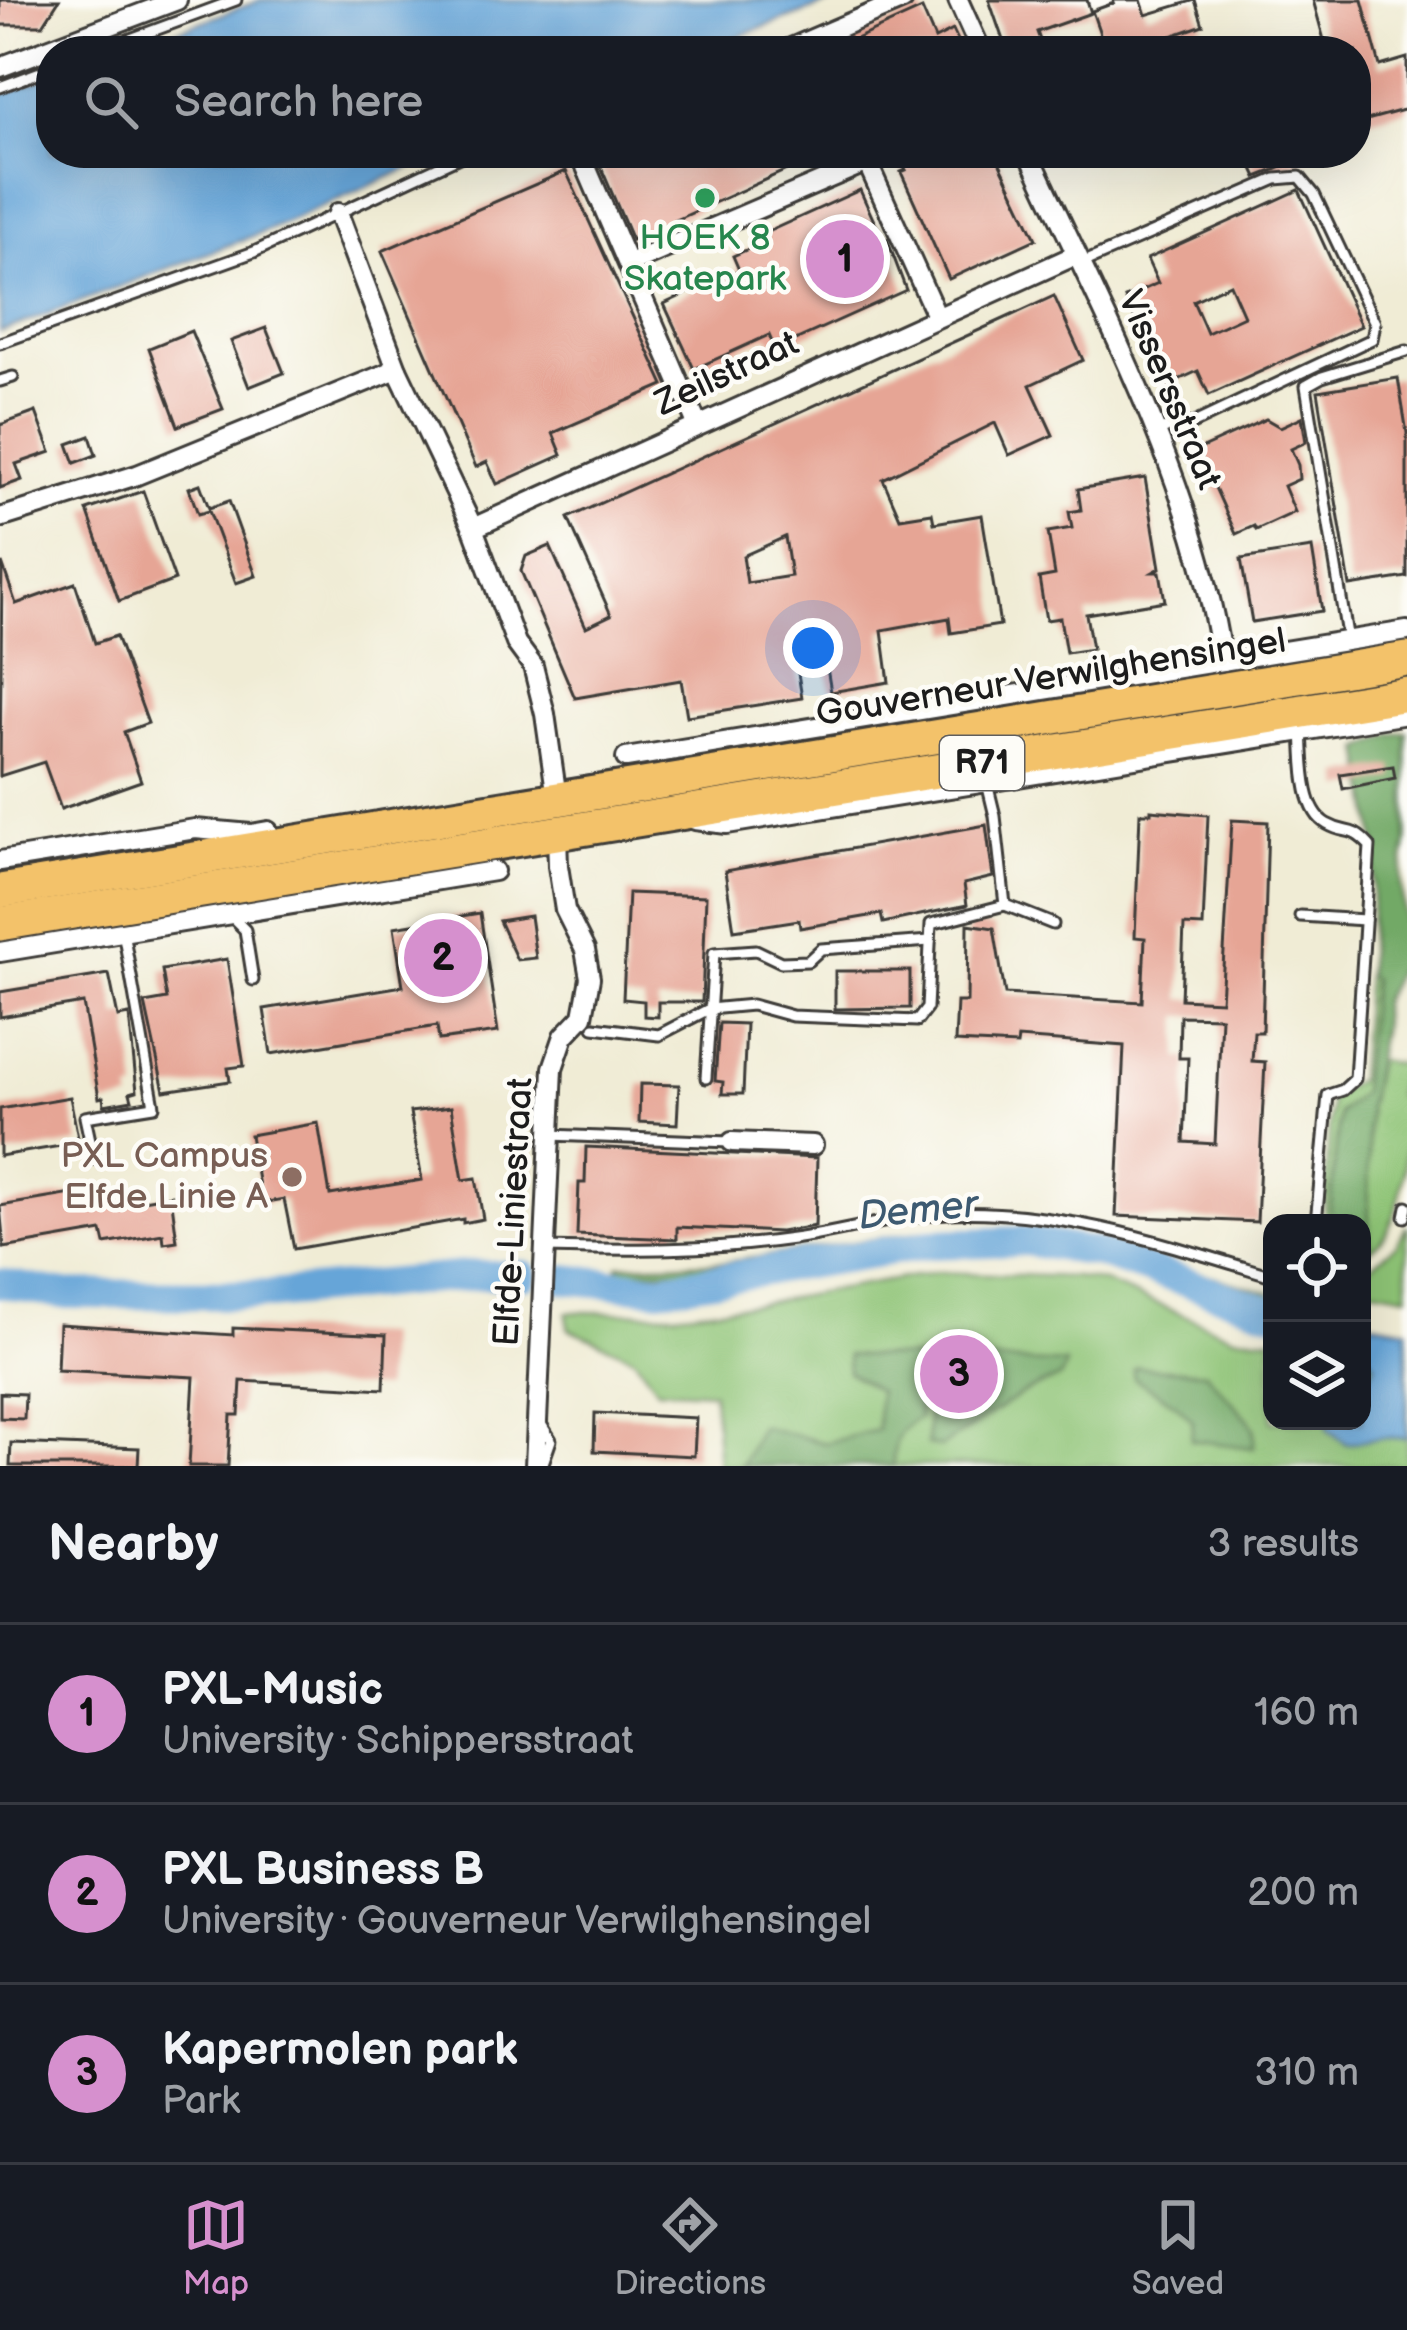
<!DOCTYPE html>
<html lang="en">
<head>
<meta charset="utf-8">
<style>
	body { margin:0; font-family:"Balsamiq Sans",sans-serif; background:#242831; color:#f1f3f6 }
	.controls { position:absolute; right:36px; bottom:36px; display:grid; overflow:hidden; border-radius:24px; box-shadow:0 12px 48px #0002 }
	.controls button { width:108px; height:108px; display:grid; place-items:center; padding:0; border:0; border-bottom:3px solid #363941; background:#171b24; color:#f1f3f6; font:60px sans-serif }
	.you { position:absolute; left:813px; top:648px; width:42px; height:42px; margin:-30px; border:9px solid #fff; border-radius:50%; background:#1a73e8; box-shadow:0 0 0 18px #1a73e833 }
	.badge { display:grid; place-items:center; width:78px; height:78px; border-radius:50%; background:#d690ce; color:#111; font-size:39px; font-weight:700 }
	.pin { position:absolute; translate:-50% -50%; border:6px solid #fff; box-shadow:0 3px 12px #0006 }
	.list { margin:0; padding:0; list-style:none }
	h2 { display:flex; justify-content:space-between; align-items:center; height:156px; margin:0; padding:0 48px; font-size:51px }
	h2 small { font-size:39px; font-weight:400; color:#9ea1a6 }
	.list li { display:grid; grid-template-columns:78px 1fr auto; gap:36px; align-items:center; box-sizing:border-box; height:180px; padding:0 48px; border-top:3px solid #363941 }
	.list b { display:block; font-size:45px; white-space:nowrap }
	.list p { margin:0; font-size:39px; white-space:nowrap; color:#9ea1a6 }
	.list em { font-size:39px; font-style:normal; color:#9ea1a6 }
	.icon { flex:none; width:66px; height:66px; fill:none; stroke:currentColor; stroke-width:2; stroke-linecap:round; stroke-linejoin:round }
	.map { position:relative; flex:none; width:1407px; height:1466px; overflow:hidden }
	.search { position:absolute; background:#171b24; box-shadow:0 12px 48px #0002; left:36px; right:36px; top:36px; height:132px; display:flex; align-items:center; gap:30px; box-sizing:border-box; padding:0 42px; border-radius:48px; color:#9ea1a6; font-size:45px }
	.sheet { height:696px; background:#171b24 }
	nav { display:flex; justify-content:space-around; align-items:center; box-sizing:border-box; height:168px; border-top:3px solid #363941; background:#171b24; font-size:33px; color:#9ea1a6 }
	nav a { display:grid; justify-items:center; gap:6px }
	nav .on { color:#d690ce }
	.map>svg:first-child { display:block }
	.green { fill:#8dc375; stroke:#547048; stroke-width:3 }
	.forest { fill:#72a966; stroke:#476241; stroke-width:3 }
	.water { fill:#66a5d8; stroke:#41607a; stroke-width:3 }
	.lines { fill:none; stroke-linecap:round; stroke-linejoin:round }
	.river { stroke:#66a5d8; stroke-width:30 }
	.building { fill:#e6a595; fill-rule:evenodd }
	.lane-casing { stroke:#3c3b38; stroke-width:15 }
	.street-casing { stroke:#3c3b38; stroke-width:24 }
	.highway-casing { stroke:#3c3b38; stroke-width:39 }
	.lane { stroke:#fff; stroke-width:9 }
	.street { stroke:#fff; stroke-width:18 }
	.highway { stroke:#f3c26a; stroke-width:33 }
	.leisure-dot { fill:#2e9e5b; stroke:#fdfcf7; stroke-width:4.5 }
	.education-dot { fill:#8d6e63; stroke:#fdfcf7; stroke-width:4.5 }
	.labels { text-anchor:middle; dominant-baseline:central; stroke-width:9; stroke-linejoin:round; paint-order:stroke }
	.shield { fill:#fdfcf7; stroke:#605f5e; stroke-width:3 }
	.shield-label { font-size:33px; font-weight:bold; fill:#1c1c1c }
	.leisure-label { font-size:36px; fill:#27864d; stroke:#fdfcf7 }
	.street-label { font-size:36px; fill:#1c1c1c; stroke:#fdfcf7 }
	.education-label { font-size:36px; fill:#785e54; stroke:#fdfcf7; text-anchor:end }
	.water-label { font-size:39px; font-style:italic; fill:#3d5a71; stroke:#fdfcf7 }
</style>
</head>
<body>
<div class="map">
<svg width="1407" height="1466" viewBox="0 0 1407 1466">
	<rect width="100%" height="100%" fill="#fdfcf7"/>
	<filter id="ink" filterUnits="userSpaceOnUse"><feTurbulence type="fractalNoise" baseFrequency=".00833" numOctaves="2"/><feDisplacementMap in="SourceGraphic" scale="24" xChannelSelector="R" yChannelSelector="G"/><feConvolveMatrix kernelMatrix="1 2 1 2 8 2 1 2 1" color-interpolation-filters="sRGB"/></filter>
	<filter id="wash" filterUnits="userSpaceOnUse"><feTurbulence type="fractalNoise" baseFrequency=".004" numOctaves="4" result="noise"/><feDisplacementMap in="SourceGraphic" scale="48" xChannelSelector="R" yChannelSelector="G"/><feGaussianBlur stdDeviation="2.7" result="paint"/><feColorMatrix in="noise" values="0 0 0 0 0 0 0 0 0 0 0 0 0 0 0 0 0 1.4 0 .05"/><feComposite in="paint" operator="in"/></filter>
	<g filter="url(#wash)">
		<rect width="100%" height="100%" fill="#f0ecd5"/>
		<g class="green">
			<polygon points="1366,975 1372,978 1361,1094 1339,1113 1329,1223 1324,1223 1331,1096 1358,1080"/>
			<path d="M1377 1060 1404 1065 1396 1095 1407 1099C1407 1143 1407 1227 1369 1251L1368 1105Z"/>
			<polygon points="1407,1225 1407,1295 1362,1287 1362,1273 1397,1244"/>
			<polygon points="1093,1243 1272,1293 1272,1304 1257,1300"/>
			<polygon points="937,1272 1075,1277 1104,1282 1234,1336 1272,1338 1272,1421 1362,1421 1362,1343 1407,1344 1407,1466 718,1466 713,1392 657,1389 635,1358 568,1328 567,1313 576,1312 674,1313 756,1304"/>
		</g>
		<g class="forest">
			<polygon points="1407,732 1407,841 1401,881 1407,951 1381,1002 1382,1026 1368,1105 1369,1251 1362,1259 1362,1223 1329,1223 1339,1113 1361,1093 1372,979 1366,975 1376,841 1361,749 1391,735"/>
			<polygon points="923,1231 727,1270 616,1272 619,1265 727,1262"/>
			<path d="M847 1355 921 1358 919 1418C898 1428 893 1443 893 1466H741L760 1426 825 1443 877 1430 878 1391 848 1372Z"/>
			<polygon points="930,1358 1066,1364 1061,1377 1023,1393 941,1447 927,1445"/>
			<polygon points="1137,1367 1205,1372 1249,1420 1254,1429 1254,1448 1191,1440 1193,1421 1176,1404 1134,1378 1133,1370"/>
		</g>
		<g class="water">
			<polygon points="261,0 838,0 699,51 121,51"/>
			<polygon points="51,76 51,153 444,153 266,231 0,332 0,95"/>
			<polygon points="1362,1320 1407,1328 1407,1438 1380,1438 1347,1444 1328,1430 1328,1421 1362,1421 1362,1391 1375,1364 1362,1347"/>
		</g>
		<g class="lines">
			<g class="river">
				<polyline points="564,1279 660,1288 930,1244 1024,1241 1099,1253 1272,1311"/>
				<polyline points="0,1283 60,1294 270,1295 476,1275 523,1275"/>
			</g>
		</g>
		<g id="blocks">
			<g class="building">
				<polygon points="0,0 59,0 43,25 0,25"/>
				<polygon points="989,0 1087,0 1091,13 1037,32 1044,51 1012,51 1009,41 1004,43"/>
				<polygon points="1113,0 1141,0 1146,15 1195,0 1203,25 1154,42 1157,51 1106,51 1092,11 1114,3"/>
				<polygon points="1313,0 1362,0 1380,66 1407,58 1407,109 1356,123 1356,51 1327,51"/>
				<polygon points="922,9 935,39 953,30 963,51 829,51"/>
				<polygon points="595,153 824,153 632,240"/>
				<polygon points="898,153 995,153 1036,239 949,279 901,172 906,170"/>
				<polygon points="1270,153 1318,153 1257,177 1250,162"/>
				<polygon points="566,171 664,385 553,433 562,455 497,484 487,462 476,467 382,251"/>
				<polygon points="860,190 883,241 887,239 906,290 775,349 769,335 694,369 664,304 696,289 691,278 702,273 707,284 739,270 733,256 766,241 763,234"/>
				<path d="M1299 190 1361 326 1209 395 1198 371 1165 386 1125 298 1158 283 1147 259ZM1230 284 1244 316 1207 333 1193 301Z"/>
				<path d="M1054 296 1083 360 1030 385 1053 435 1009 455 995 423 883 479 900 518 932 513 934 523 982 515 1000 625 951 633 949 618 882 630 889 682 831 692 825 656 796 661 802 698 687 716 681 680 575 698 521 571 526 556 550 546 586 627 611 615 568 518ZM785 537 791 576 747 583 743 556Z"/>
				<polygon points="266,328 284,373 249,387 231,341"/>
				<polygon points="191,331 223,409 178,426 149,348"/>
				<polygon points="1398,378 1407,433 1407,577 1350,586 1318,391"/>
				<polygon points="36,412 51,452 16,464 22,480 0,488 0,425"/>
				<polygon points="1302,417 1306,442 1291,449 1298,465 1299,479 1284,486 1295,512 1256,530 1254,526 1236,534 1198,450 1266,419 1280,427"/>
				<polygon points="90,436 96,455 75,463 68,444"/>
				<polygon points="1145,478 1160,568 1153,572 1160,572 1165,601 1086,614 1092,649 1066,653 1060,618 1046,620 1039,578 1055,575 1048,532 1072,528 1069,512 1081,510 1078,489"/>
				<polygon points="200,484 209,508 229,501 256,576 236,583 209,511 198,514 189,488"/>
				<polygon points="143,491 175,580 119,601 87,510"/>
				<polygon points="1312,548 1322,611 1252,622 1241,559"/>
				<polygon points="2,563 16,604 75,583 95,643 116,636 148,723 124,732 141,781 61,809 44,762 0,776"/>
				<polygon points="1393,766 1395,778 1343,789 1340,774"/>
				<path d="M1151 810 1208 815 1203 926 1184 925 1181 999 1221 1001 1232 820 1268 822 1262 1032H1254L1252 1061 1265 1062 1257 1222 1116 1216 1124 1046 1018 1038 1017 1045 955 1042 957 1002H967L968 924 994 928 1005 994 1142 1002 1145 938 1135 937 1140 813H1151ZM1180 1016 1221 1017 1215 1144 1184 1142 1188 1058H1179Z"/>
				<polygon points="986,825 993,877 964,884 967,905 883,923 881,914 800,928 799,920 734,930 725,871"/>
				<polygon points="628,893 706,896 702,1002 658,1002 658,1017 644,1016 644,1001 623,999"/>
				<polygon points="480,913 498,1032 439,1040 437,1026 271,1054 264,1009 403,986 394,927"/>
				<polygon points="530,916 536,958 517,960 499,921"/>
				<polygon points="227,959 244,1066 228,1068 230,1081 164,1091 145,1003 167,999 162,970"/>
				<polygon points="835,971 910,971 910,1008 835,1009"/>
				<polygon points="109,974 118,1017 129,1015 137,1091 130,1093 132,1100 104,1105 103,1097 99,1098 83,1003 0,1017 0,992"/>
				<polygon points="719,1023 746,1024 743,1094 722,1094 723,1082 715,1081"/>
				<polygon points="640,1084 679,1085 677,1124 639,1122"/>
				<polygon points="70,1097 79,1143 0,1156 0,1109"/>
				<polygon points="451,1107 463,1180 476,1178 483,1219 463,1223 463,1219 294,1249 284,1199 262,1203 250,1135 318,1123 330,1195 422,1180 410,1112"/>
				<polygon points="586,1147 817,1158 815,1226 780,1232 677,1227 677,1239 577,1235 579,1183 585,1183"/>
				<polygon points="90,1191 93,1207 99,1208 171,1195 177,1241 164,1243 163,1234 105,1244 102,1231 4,1248 0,1206"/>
				<polygon points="59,1324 233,1335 233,1328 386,1335 384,1389 241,1381 239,1415 231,1415 228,1466 189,1466 194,1377 57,1370"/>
				<polygon points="0,1393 25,1394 24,1419 0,1418"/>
				<polygon points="595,1413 696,1418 694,1456 594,1451"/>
				<polygon points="11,1443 139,1448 138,1466 10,1466"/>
			</g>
		</g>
	</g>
	<g filter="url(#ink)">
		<use href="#blocks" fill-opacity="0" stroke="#3c3b38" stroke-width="3"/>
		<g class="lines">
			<defs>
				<g id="lane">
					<polyline points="98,51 236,0"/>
					<polyline points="0,87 51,68"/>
					<polyline points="1080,264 1276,179 1300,177 1314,194 1375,323 1372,339 1192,424 1180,422 1157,432"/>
					<polyline points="0,343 254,252 468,153"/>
					<polyline points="0,381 13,377"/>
					<polyline points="1348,641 1306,386 1322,377 1407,351"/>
					<path d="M1302 730C1304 756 1301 810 1327 824 1348 836 1349 824 1370 846L1355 1079 1343 1090 1328 1095 1316 1223"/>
					<polyline points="1005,905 1053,924"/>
					<polyline points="229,914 245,930 253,980"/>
					<polyline points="1300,916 1365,920"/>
					<polyline points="594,1027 659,1035 709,1009 752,1005 792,1016 917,1021 927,1008 931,924 1005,905 995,816 986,779"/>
					<polyline points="706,1078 714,953 756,950 781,962 808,961 821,949 930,941"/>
					<polyline points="550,1135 730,1142"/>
					<polyline points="94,1159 85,1117 154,1106 123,931"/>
					<polyline points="1405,1217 1407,1207"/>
					<path d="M545 1248C628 1250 710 1251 793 1239 845 1232 895 1216 948 1213 1059 1208 1167 1244 1272 1276"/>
					<polyline points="541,1424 551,1440 542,1466"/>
				</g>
				<g id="street">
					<polyline points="958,0 981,51"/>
					<polyline points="784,51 903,0"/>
					<polyline points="0,67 177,0"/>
					<polyline points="580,153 697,424"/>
					<polyline points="863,153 936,315"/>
					<path d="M1029 153C1104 316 1195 482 1222 661"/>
					<polyline points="338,213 397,369 473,528 516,643 533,666 545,714 557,798"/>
					<polyline points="629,264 867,162"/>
					<polyline points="0,518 137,475 397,369"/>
					<polyline points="473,528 1076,255"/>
					<polyline points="626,758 1407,631"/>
					<polyline points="695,820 727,824 1407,714"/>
					<polyline points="0,861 195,829 251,834 268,831"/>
					<polyline points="0,952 494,871"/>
					<polyline points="732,1142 813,1145"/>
					<polyline points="535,1466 553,1068 564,1036 583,1016 590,978 585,950 565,910 558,866 557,833"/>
				</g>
				<g id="highway">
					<polyline points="0,891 1407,659"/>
					<polyline points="0,924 1407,694"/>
				</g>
			</defs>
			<use href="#lane" class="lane-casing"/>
			<use href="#street" class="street-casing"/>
			<use href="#highway" class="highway-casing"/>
			<use href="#lane" class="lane"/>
			<use href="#street" class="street"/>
			<use href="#highway" class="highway"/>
		</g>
	</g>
	<circle class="leisure-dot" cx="705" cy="198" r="12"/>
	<circle class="education-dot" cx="292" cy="1177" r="12"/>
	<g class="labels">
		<rect class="shield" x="940" y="736" width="84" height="54" rx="9"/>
		<g class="shield-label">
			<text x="982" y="763">R71</text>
		</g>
		<g class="leisure-label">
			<text x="705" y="238">HOEK 8<tspan x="705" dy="41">Skatepark</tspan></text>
		</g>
		<g class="street-label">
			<text transform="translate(727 374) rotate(-25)">Zeilstraat</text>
			<text transform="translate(1169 390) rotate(67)">Vissersstraat</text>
			<text transform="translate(1051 678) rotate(-9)">Gouverneur Verwilghensingel</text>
			<text transform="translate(514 1212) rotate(-87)">Elfde-Liniestraat</text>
		</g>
		<g class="education-label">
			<text x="268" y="1156">PXL Campus<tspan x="268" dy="41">Elfde Linie A</tspan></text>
		</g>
		<g class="water-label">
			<text transform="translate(918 1211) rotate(-6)">Demer</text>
		</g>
	</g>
</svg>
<div class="controls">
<button><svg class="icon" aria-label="locate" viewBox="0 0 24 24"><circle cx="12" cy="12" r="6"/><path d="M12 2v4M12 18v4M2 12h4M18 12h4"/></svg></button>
<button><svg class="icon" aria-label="layers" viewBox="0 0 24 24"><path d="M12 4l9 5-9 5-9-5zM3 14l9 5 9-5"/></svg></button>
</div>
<div class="you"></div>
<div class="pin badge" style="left:845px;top:259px">1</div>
<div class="pin badge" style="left:443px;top:958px">2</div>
<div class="pin badge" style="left:959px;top:1374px">3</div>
<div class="search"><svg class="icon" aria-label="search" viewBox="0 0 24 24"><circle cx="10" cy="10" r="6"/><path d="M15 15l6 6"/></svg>Search here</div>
</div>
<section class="sheet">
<h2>Nearby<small>3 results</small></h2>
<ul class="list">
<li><span class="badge">1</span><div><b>PXL-Music</b><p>University · Schippersstraat</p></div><em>160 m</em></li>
<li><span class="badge">2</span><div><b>PXL Business B</b><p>University · Gouverneur Verwilghensingel</p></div><em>200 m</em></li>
<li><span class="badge">3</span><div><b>Kapermolen park</b><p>Park</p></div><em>310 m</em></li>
</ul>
</section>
<nav>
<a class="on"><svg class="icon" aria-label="map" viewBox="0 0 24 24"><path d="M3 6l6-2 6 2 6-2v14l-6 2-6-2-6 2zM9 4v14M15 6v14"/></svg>Map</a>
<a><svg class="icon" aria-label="directions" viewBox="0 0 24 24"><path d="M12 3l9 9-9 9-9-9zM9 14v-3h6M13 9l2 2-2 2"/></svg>Directions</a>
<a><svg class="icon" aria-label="saved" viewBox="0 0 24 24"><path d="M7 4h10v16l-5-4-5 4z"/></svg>Saved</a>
</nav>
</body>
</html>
